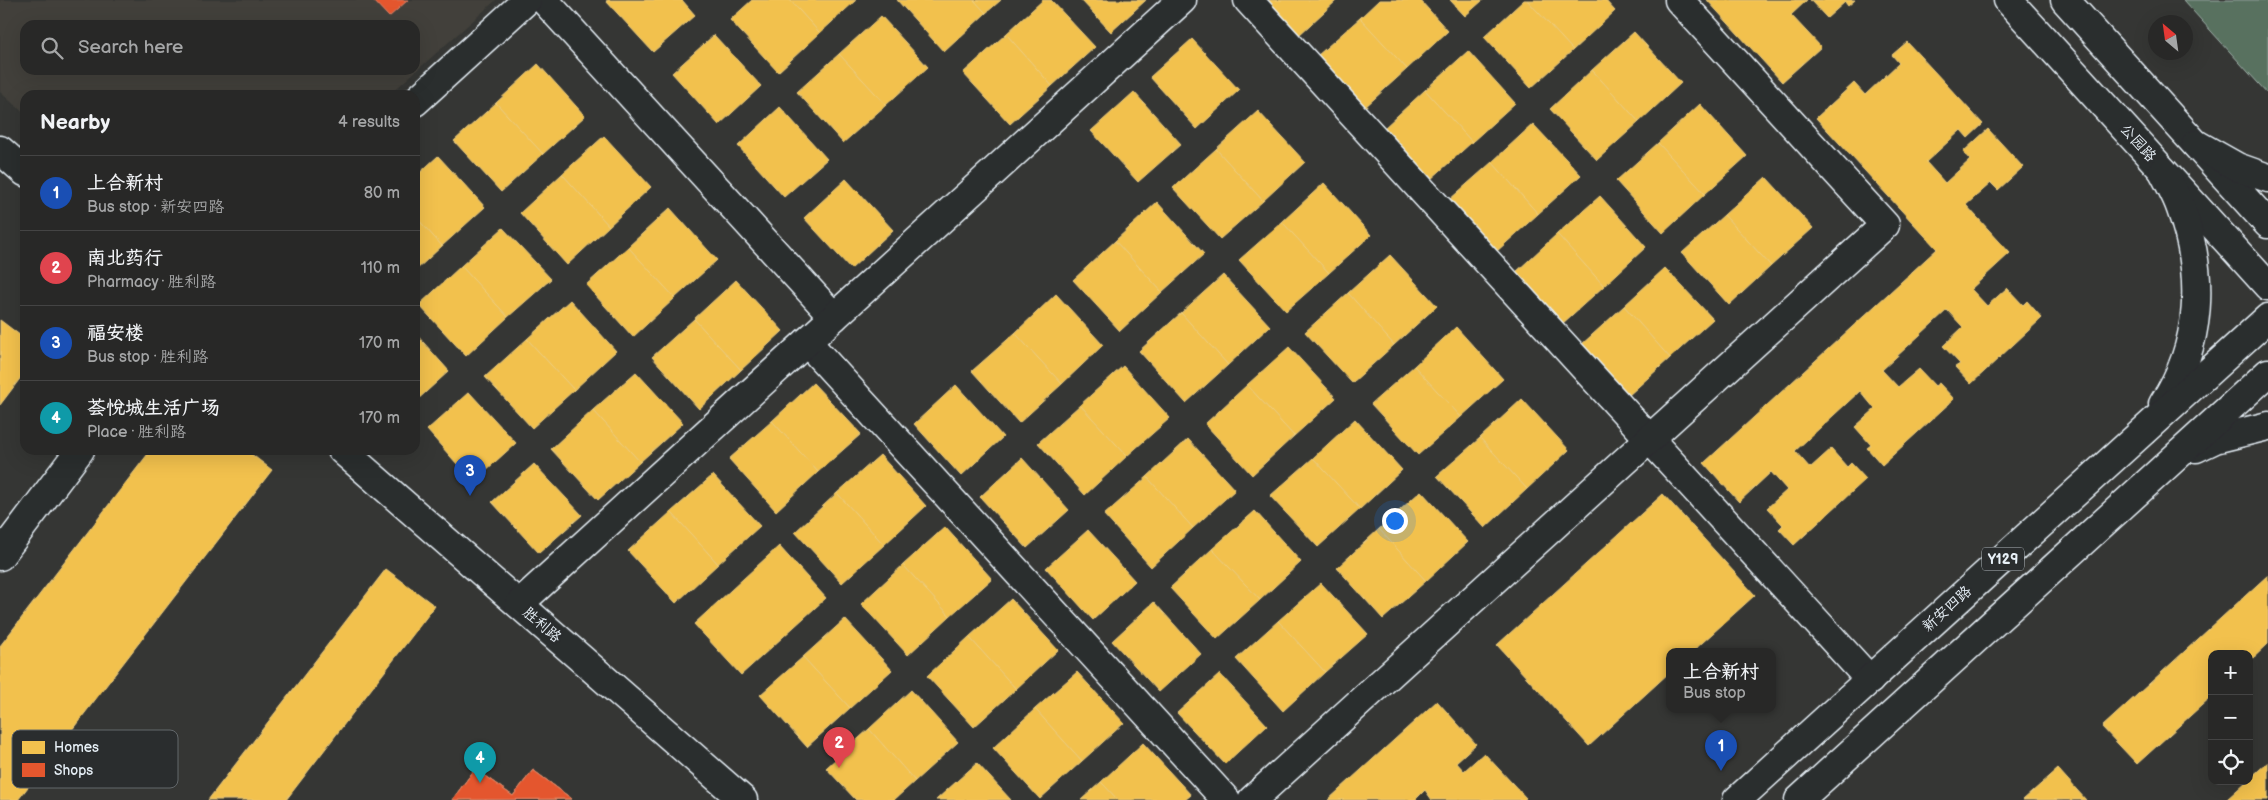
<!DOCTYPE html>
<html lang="en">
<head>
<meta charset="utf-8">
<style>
	body { margin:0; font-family:"Balsamiq Sans","LXGW WenKai TC",sans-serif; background:#343433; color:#f1f3f6 }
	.controls { position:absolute; right:15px; bottom:15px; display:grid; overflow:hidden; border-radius:10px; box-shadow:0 5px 20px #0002 }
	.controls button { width:45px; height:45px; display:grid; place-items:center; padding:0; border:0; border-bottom:1px solid #444; background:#282827; color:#f1f3f6; font:25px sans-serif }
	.compass { position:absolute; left:2148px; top:15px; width:45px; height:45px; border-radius:50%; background:#282827; box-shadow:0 5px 20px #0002; rotate:331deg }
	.you { position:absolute; left:1394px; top:520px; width:18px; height:18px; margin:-12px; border:4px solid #fff; border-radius:50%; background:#1a73e8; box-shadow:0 0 0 8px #1a73e833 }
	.badge { display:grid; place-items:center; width:32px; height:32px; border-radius:50%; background:#db2777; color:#fff; font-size:16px; font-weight:700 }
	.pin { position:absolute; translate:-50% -41px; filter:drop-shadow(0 1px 2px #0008) }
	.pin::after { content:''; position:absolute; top:26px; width:18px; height:15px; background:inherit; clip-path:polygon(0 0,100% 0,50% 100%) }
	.popup { position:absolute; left:1666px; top:648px; width:110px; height:65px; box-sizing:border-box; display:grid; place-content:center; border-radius:10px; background:#282827; filter:drop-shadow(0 1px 4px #0005); font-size:16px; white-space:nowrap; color:#a5a6a7 }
	.popup b { font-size:19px; color:#f1f3f6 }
	.popup::after { content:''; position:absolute; left:50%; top:100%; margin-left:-10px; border:10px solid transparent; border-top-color:#282827 }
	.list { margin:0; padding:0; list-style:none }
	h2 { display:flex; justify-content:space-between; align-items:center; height:65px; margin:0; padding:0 20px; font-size:21px }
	h2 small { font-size:16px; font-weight:400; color:#a5a6a7 }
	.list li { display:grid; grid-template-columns:32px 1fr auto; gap:15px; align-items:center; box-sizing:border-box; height:75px; padding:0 20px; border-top:1px solid #444 }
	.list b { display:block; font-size:19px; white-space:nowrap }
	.list p { margin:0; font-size:16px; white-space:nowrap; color:#a5a6a7 }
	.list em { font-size:16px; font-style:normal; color:#a5a6a7 }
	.icon { flex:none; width:28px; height:28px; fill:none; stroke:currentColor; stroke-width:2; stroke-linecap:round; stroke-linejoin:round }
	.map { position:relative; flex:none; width:2268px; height:800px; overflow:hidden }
	.search { position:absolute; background:#282827; box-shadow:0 5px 20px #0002; left:20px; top:20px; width:400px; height:55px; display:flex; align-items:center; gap:12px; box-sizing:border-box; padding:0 18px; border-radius:15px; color:#a5a6a7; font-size:19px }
	.panel { position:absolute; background:#282827; box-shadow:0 5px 20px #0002; left:20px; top:90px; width:400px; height:365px; border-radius:15px }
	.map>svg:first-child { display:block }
	.built { fill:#43413b; fill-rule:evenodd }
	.green { fill:#58715e; stroke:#a0b1ab }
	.homes { fill:#f2c14e; stroke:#efcf81 }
	.shops { fill:#e4572e; stroke:#e5856b }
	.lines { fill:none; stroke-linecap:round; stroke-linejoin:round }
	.minor-casing { stroke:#e8f1f8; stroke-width:31 }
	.secondary-casing { stroke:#e8f1f8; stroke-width:31 }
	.primary-casing { stroke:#e8f1f8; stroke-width:31 }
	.minor { stroke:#2a2d2e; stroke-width:28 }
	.secondary { stroke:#2a2d2e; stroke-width:28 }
	.primary { stroke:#2a2d2e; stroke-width:28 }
	.labels { text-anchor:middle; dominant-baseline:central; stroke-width:5; stroke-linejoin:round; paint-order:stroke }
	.shield { fill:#2a2d2e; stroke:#afb6bb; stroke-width:1 }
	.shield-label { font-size:14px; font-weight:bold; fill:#e8f1f8 }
	.street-label { font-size:15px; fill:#e8f1f8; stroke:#2a2d2e }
	.key { fill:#2a2d2e; stroke:#63686b; stroke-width:1 }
	.key-label { font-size:14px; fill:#e8f1f8 }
</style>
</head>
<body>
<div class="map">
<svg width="2268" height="800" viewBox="0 0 2268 800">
	<rect width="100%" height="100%" fill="#353634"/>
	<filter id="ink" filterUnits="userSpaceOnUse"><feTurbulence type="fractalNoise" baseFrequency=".02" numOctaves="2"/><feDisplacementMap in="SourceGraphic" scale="10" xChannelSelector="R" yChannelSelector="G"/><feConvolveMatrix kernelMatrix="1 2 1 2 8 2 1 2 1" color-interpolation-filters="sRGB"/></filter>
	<g filter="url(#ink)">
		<path class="built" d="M0 0H496L389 95H25V114L0 92ZM25 25H415V70H25Z"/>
		<polygon class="green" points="2183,0 2268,0 2268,94"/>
		<g class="homes">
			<polygon points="608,0 682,0 695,15 653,52 606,1"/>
			<polygon points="752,0 790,0 820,33 778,72 730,20"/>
			<polygon points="790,0 856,0 820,33"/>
			<polygon points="897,0 974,0 986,13 944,52"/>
			<polygon points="974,0 1001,0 986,13"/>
			<polygon points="1043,0 1051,0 1095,47 1052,86 1006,34"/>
			<polygon points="1081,0 1146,0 1111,32"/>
			<polygon points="1266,0 1337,0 1298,36"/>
			<polygon points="1379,0 1420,0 1448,31 1407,69 1360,18"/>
			<polygon points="1450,0 1483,0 1465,16"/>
			<polygon points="1524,0 1527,0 1573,50 1531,88 1484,37"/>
			<polygon points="1527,0 1605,0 1615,11 1573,50"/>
			<polygon points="1707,0 1807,0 1791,15 1821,47 1782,82"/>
			<polygon points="1810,0 1855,0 1848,6 1845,2 1827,18"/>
			<polygon points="881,16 928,67 886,105 839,54"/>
			<polygon points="1360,18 1407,69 1364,108 1317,56"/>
			<polygon points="1634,32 1681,83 1639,122 1592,70"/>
			<polygon points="1006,34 1052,86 1010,124 963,73"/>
			<polygon points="714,35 761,86 719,125 672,73"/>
			<polygon points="1192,39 1239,90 1197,129 1150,77"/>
			<polygon points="1907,42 1983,124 1968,138 1961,130 1926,162 1945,183 1970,160 1963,152 1988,129 2023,167 1998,190 1991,183 1966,205 2010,253 1971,289 1987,306 2007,288 2023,305 2027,301 2042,318 1971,384 1955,367 1960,364 1943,346 1963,327 1947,310 1882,370 1898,387 1919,369 1935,386 1939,383 1954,399 1882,465 1867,448 1871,445 1855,427 1875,409 1860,391 1795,451 1810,468 1831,449 1847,467 1851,463 1866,479 1794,545 1779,529 1783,525 1767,508 1787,490 1771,472 1739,502 1704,463 1937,249 1816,118 1854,83 1865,95 1899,63 1892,55"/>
			<polygon points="1468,51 1515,103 1472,142 1425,90"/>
			<polygon points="839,54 886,105 843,143 797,92"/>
			<polygon points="538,64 585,116 543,154 496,103"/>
			<polygon points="1592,70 1639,122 1597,160 1550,109"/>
			<polygon points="1425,90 1472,142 1430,180 1383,129"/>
			<polygon points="1134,92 1181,144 1138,182 1091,131"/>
			<polygon points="496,103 543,154 501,192 454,141"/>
			<polygon points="1700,104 1747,156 1705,194 1658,143"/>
			<polygon points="780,107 827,159 784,197 738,146"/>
			<polygon points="1258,111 1305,162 1263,201 1216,149"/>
			<polygon points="1533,124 1581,175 1538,214 1492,162"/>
			<polygon points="604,136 651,187 609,226 562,174"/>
			<polygon points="1658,143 1705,194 1663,233 1616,181"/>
			<polygon points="1216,149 1263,201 1220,239 1173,188"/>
			<polygon points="438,156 485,207 442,246 415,216 415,177"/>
			<polygon points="1492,162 1538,214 1496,252 1449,200"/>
			<polygon points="562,174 609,226 567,265 520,213"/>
			<polygon points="1766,177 1813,228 1771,266 1724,215"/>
			<polygon points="846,179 893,230 851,269 804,218"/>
			<polygon points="1324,183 1371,235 1329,273 1282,222"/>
			<polygon points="1600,196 1646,247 1604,286 1557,234"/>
			<polygon points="1157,202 1204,254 1162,292 1115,241"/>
			<polygon points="670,208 717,260 675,298 628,247"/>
			<polygon points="1724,215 1771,266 1729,305 1682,253"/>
			<polygon points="415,216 442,246 415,271"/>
			<polygon points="1282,222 1329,273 1286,311 1239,260"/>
			<polygon points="503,228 551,279 508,317 461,266"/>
			<polygon points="1557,234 1604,286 1562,324 1515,273"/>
			<polygon points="1115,241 1162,292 1120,331 1073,280"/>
			<polygon points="628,247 675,298 633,337 586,285"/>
			<polygon points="1390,255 1437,306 1394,345 1348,293"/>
			<polygon points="461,266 508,317 466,356 419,305"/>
			<polygon points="1665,268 1713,319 1670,358 1624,306"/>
			<polygon points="1223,275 1270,326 1228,365 1181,313"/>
			<polygon points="736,280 783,331 741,370 694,319"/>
			<polygon points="1348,293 1394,345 1352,383 1305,332"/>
			<polygon points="1056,294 1103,345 1062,384 1015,333"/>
			<polygon points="570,300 616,351 574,390 527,339"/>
			<polygon points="1624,306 1670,358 1628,396 1581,345"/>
			<polygon points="1181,313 1228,365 1186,403 1139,351"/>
			<polygon points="694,319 741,370 699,409 652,357"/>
			<polygon points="0,320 25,339 25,372 0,405"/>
			<polygon points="1456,327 1503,379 1461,417 1414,366"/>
			<polygon points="415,333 449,371 415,402"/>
			<polygon points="1015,333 1062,384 1019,423 972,371"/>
			<polygon points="527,339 574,390 532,428 485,377"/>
			<polygon points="1289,347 1336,398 1294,436 1247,385"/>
			<polygon points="1123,366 1170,418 1127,456 1080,405"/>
			<polygon points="1414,366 1461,417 1418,455 1371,404"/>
			<polygon points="636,372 683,423 640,462 593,410"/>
			<polygon points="813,383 861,434 818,472 772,421"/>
			<polygon points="956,385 1003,437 961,476 914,424"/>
			<polygon points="1247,385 1294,436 1252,475 1205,424"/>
			<polygon points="469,392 516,443 473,482 427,430"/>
			<polygon points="1522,399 1569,450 1527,489 1480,438"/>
			<polygon points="1080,405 1127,456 1085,495 1038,443"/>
			<polygon points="593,410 640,462 598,500 551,449"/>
			<polygon points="1355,419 1402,470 1360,509 1313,458"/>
			<polygon points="772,421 818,472 776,511 729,459"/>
			<polygon points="1480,438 1527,489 1485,528 1437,476"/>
			<polygon points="1188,439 1235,490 1193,528 1147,477"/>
			<polygon points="151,450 246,450 272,470 18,800 0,800 0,646"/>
			<polygon points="880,455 926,506 884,545 837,493"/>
			<polygon points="1022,458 1069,510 1027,548 980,497"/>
			<polygon points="1313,458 1360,509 1318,547 1270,496"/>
			<polygon points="534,464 582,515 539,553 492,502"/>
			<polygon points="713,475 760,526 718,564 671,512"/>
			<polygon points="1147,477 1193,528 1151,567 1104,515"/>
			<polygon points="1421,491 1468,542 1426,581 1379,529"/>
			<polygon points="837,493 884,545 842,583 795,532"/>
			<polygon points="1663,494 1755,595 1692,652 1670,652 1670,672 1589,746 1497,645"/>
			<polygon points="1255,511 1301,562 1260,600 1212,549"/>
			<polygon points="671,512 718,564 676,603 628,551"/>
			<polygon points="945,527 992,579 950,616 903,565"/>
			<polygon points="1379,529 1426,581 1383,619 1337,568"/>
			<polygon points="1088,530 1135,581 1093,620 1046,568"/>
			<polygon points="779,546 826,598 741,675 694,624"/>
			<polygon points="1212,549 1260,600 1217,639 1170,588"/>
			<polygon points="903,565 950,616 908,655 861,604"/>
			<polygon points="386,569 435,606 286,800 208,800"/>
			<polygon points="2268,575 2268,644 2249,662 2249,654 2212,654 2212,696 2137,764 2102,727"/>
			<polygon points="1321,583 1368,634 1325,672 1278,621"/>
			<polygon points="1011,599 1058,650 1016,689 969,637"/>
			<polygon points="1154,602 1201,654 1159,692 1112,641"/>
			<polygon points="845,619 892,670 850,708 803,657"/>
			<polygon points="1278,621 1325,672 1283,711 1236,659"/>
			<polygon points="969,637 1016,689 974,727 927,676"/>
			<polygon points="803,657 850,708 807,747 760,695"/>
			<polygon points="1077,672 1124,723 1082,761 1035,709"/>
			<polygon points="1220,674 1267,725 1225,764 1177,713"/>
			<polygon points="911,690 958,742 915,781 869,729"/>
			<polygon points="1437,701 1476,744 1456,762 1464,771 1484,753 1526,798 1524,800 1432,800 1425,790 1415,800 1328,800"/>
			<polygon points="1035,709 1082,761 1040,799 993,748"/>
			<polygon points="869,729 915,781 894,800 856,800 826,768"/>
			<polygon points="1143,743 1191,795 1185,800 1118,800 1101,782"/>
			<polygon points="2268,762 2268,800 2226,800 2247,781 2249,781 2249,779"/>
			<polygon points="977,763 1011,800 936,800"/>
			<polygon points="475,769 513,796 533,770 572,799 452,800"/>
			<polygon points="2058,769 2086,800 2023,800"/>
			<polygon points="1101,782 1118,800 1081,800"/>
		</g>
		<g class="shops">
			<polygon points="373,0 408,0 389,17"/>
			<polygon points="475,769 513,796 533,770 572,799 452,800"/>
		</g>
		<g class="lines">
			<defs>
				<g id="minor">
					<polyline points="544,0 834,317"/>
					<polyline points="1248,0 1870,680"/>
					<polyline points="415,102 527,0"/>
					<polyline points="0,150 25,172"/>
					<polyline points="807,342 1226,800"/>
					<polyline points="342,450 743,800"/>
					<polyline points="0,556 80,450"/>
					<polyline points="519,604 1182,0"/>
					<polyline points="1252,800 1885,225 1679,0"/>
				</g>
				<g id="secondary">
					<polyline points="2008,0 2268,286"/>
					<polyline points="2065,0 2268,224"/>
				</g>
				<g id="primary">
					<polyline points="2196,144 2237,167 2268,178"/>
					<path d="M2163 404C2202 345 2205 275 2181 209 2177 196 2169 183 2163 171"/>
					<polyline points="2196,448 2215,439 2268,426"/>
					<polyline points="1737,800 2268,318"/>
					<polyline points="1799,800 2268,373"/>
				</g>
			</defs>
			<use href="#minor" class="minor-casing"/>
			<use href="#secondary" class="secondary-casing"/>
			<use href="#primary" class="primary-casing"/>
			<use href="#minor" class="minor"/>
			<use href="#secondary" class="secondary"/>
			<use href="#primary" class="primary"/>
		</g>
	</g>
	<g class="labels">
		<rect class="shield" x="1982" y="547.5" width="42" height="23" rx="4"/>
		<g class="shield-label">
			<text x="2003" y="559">Y129</text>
		</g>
		<g class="street-label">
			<text transform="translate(2138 143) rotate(48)">公园路</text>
			<text transform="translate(1947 609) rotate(-42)">新安四路</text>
			<text transform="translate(542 625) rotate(41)">胜利路</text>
		</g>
	</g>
	<rect x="12" y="730" width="166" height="58" rx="8" class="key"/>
	<rect x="22" y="741" width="23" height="13" fill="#f2c14e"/>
	<rect x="22" y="763" width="23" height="14" fill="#e4572e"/>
	<g class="key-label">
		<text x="54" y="752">Homes</text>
		<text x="54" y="775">Shops</text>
	</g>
</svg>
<div class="controls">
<button>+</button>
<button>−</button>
<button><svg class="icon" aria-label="locate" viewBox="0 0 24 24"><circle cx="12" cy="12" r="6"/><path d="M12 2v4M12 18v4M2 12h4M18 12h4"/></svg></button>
</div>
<svg class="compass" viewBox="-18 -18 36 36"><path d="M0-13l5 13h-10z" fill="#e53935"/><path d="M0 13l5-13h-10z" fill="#a5a6a7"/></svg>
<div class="you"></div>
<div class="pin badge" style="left:1721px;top:771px;background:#1a4fb4">1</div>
<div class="popup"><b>上合新村</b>Bus stop</div>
<div class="pin badge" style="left:839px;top:768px;background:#e0444e">2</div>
<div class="pin badge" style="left:470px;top:496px;background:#1a4fb4">3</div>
<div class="pin badge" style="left:480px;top:783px;background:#0f9aa8">4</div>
<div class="search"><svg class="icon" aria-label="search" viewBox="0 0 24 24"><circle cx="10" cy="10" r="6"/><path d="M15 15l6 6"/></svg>Search here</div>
<section class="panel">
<h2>Nearby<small>4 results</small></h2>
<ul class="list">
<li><span class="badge" style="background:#1a4fb4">1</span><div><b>上合新村</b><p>Bus stop · 新安四路</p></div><em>80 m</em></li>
<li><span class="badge" style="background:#e0444e">2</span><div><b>南北药行</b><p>Pharmacy · 胜利路</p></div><em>110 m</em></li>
<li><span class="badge" style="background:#1a4fb4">3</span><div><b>福安楼</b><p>Bus stop · 胜利路</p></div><em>170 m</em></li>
<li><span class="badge" style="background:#0f9aa8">4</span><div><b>荟悦城生活广场</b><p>Place · 胜利路</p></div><em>170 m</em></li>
</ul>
</section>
</div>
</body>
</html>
